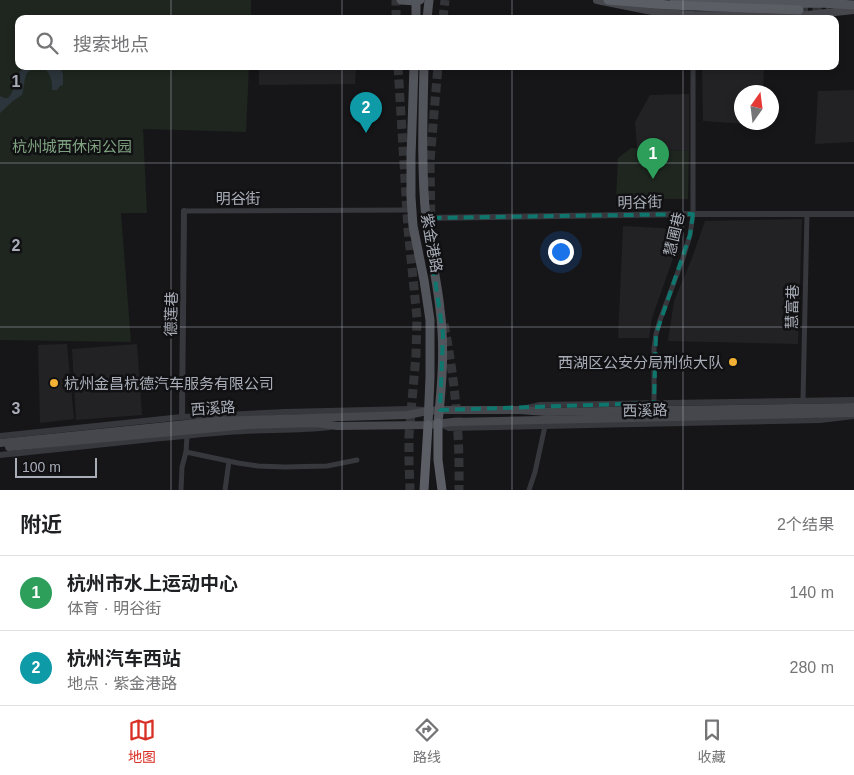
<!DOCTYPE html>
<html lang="zh">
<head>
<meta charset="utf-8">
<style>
	body { margin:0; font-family:Helvetica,"Noto Sans SC",sans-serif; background:#f2f2f2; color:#202124 }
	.compass { position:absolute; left:734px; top:85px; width:45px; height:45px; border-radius:50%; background:#fff; box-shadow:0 2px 8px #0003; rotate:14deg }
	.scale { position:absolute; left:15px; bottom:12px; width:82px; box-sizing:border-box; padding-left:5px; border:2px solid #a8adb8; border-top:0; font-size:14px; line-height:18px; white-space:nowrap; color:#a8adb8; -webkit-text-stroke:4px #111113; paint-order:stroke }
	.you { position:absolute; left:560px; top:251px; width:18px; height:18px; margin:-12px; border:4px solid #fff; border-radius:50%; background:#1a73e8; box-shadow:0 0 0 8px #1a73e833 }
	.badge { display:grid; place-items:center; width:32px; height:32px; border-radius:50%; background:#d93025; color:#fff; font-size:16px; font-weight:700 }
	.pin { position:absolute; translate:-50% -41px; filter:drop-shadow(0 1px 2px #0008) }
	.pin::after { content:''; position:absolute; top:26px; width:18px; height:15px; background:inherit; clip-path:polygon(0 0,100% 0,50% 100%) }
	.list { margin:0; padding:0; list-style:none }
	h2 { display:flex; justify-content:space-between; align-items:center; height:65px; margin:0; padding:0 20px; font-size:21px }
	h2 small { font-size:16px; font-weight:400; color:#757577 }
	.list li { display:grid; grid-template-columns:32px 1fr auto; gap:15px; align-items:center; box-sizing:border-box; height:75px; padding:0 20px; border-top:1px solid #e0e0e0 }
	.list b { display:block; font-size:19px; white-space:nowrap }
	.list p { margin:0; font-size:16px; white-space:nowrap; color:#757577 }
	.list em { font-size:16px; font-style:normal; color:#757577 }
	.icon { flex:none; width:28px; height:28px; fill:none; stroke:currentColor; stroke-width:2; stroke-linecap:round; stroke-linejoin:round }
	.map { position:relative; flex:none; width:854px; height:490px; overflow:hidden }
	.search { position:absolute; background:#fff; box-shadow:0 2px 8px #0003; left:15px; right:15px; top:15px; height:55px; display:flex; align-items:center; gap:12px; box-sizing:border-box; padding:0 18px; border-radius:10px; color:#757577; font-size:19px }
	.sheet { height:215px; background:#fff }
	nav { display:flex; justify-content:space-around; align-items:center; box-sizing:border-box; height:70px; border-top:1px solid #e0e0e0; background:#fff; font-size:14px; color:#757577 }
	nav a { display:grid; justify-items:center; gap:2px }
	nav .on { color:#d93025 }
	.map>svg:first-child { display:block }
	.built { fill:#222225 }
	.green { fill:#1e261f }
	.water { fill:#2c353c }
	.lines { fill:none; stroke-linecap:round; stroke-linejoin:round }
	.trunk-tunnel { stroke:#333438; stroke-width:9; stroke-dasharray:9 4.5; stroke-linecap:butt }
	.minor { stroke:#37383d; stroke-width:5 }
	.tertiary { stroke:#37383d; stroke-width:6 }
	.secondary { stroke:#45474d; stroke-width:8 }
	.primary { stroke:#53555c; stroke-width:9 }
	.trunk { stroke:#5b5e65; stroke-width:9 }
	.marked { fill:none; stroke:#0f766e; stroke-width:4; stroke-dasharray:10 6; stroke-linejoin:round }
	.grid { fill:none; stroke:#a8adb8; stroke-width:1; stroke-opacity:0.55 }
	.poi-dot { fill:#f2b134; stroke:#111113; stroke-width:2 }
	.labels { text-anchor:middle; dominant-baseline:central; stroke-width:5; stroke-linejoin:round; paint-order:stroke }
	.park-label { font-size:15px; fill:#7fa381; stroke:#111113 }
	.street-label { font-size:15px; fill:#a8adb8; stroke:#111113 }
	.poi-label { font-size:15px; fill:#a8adb8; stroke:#111113; text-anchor:end }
	.grid-label { font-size:16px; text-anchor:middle; font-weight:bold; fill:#a8adb8; stroke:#111113; stroke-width:5; stroke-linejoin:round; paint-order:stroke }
</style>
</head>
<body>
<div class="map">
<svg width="854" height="490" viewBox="0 0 854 490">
	<rect width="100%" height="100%" fill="#161618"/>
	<g class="built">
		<polygon points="259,66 356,66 355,84 259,85"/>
		<polygon points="702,66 764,66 763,92 742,92 742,122 761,123 761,125 703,121"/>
		<polygon points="854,90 854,142 815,144 818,91"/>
		<polygon points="689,94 689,151 637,148 635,122 650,95"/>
		<polygon points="802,219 798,344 668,341 674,301 692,258 705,221"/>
		<polygon points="623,226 663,228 670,231 676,236 678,244 652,318 649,338 618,338"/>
		<polygon points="67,344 74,419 40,423 38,345"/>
		<polygon points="137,344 142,415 76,420 72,349"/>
	</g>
	<g class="green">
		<polygon points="0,0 251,0 251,19 19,19 19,66 249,66 246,132 143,129 147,213 121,213 131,342 0,340"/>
		<polygon points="631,148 689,151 688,199 616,199 618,158"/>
	</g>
	<path class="water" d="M26 66H59L63 74V85L60 86 57 90H52C52 85 52 79 49 74 45 65 31 66 26 75 24 81 24 89 22 95L13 101 0 113V96L4 98H8C15 91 13 85 15 76Z"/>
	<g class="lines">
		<g class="trunk-tunnel">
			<polyline points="799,10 829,10"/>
			<polyline points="396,19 396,0"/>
			<polyline points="443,19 445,0"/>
			<polyline points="398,66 408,229 417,318 416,355 409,435 409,461 410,490"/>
			<polyline points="431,227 430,161 438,66"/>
			<path d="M444 324C455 379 460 434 459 490"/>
		</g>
		<g class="minor">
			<polyline points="184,211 412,210"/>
			<polyline points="803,401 807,214"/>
			<polyline points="654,403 654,348 656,334 660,320 682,261 690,235 693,214 693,66"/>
			<polyline points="186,452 238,463 258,466 285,467 327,466 357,460"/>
			<polyline points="181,490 182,467 186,452 187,436"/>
			<polyline points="225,490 229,461"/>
			<polyline points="529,490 535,472 545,426"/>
		</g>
		<g class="tertiary">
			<polyline points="426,218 693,214 854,214"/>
			<polyline points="523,409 540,405 854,400"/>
			<polyline points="182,417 184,211"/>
			<polyline points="439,423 449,428 820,420 854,416"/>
			<polyline points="0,436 182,417 285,412 410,409 424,410"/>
			<path d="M0 455C76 448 151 438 227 432 261 429 296 431 330 427"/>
		</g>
		<g class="secondary">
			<polyline points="597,0 662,13 694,15 798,16 854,10"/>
			<polyline points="0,443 216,421 407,415 428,411 440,410 520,410 546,412 854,407"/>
			<polyline points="9,447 248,425 316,423 337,426 428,425 452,422 854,413"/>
		</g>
		<g class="primary">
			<polyline points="401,0 416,1 420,0"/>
			<polyline points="674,0 765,4 820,3 854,5"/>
			<polyline points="416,19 416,0"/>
			<polyline points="427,19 429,0"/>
			<polyline points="414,66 411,157 411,197 413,226 424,280 430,320 430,377 428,425"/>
			<path d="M424 66C423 117 421 168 426 219 429 249 437 279 440 309 445 347 442 385 438 423"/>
		</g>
		<g class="trunk">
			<polyline points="608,0 669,5 799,10"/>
			<polyline points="438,423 438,460 442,490"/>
			<polyline points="424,490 428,425"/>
		</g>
	</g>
	<path class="marked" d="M693 214 690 235 656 334 654 403 440 410 443 334 426 218Z"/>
	<path class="grid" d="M171 0V19M342 0V19M512 0V19M683 0V19M171 66V490M342 66V490M512 66V490M683 66V490M0 163H854M0 327H854"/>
	<g class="poi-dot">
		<circle cx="733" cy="362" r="5"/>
		<circle cx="54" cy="383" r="5"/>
	</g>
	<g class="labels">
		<g class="park-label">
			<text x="72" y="146">杭州城西休闲公园</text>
		</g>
		<g class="street-label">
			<text x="238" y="198">明谷街</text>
			<text transform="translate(640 202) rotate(-1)">明谷街</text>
			<text transform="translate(674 234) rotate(-77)">慧圃巷</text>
			<text transform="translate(432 243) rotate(80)">紫金港路</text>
			<text transform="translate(792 307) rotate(-89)">慧富巷</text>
			<text transform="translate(171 314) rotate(-89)">德莲巷</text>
			<text transform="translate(213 408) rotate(-4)">西溪路</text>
			<text transform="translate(645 410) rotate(-1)">西溪路</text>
		</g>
		<g class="poi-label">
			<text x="723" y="362">西湖区公安分局刑侦大队</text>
			<text x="64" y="383" text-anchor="start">杭州金昌杭德汽车服务有限公司</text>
		</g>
	</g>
	<g class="grid-label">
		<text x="16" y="87">1</text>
		<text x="16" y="251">2</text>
		<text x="16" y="414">3</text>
	</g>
</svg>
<svg class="compass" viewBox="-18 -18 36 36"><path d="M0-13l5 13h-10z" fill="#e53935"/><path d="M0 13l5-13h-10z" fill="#757577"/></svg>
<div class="scale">100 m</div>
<div class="you"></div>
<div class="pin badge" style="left:653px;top:179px;background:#2e9e5b">1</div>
<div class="pin badge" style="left:366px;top:133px;background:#0f9aa8">2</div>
<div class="search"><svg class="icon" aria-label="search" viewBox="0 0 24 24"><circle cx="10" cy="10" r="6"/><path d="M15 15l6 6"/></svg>搜索地点</div>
</div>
<section class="sheet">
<h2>附近<small>2个结果</small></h2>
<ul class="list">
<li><span class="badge" style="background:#2e9e5b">1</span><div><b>杭州市水上运动中心</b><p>体育 · 明谷街</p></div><em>140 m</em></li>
<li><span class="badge" style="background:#0f9aa8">2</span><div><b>杭州汽车西站</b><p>地点 · 紫金港路</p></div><em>280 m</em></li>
</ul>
</section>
<nav>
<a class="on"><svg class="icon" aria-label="map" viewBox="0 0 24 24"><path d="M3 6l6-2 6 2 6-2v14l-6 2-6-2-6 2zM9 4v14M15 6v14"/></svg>地图</a>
<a><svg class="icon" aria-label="directions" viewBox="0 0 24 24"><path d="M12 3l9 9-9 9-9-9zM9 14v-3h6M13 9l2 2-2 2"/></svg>路线</a>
<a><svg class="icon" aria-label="saved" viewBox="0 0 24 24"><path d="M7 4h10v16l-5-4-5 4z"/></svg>收藏</a>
</nav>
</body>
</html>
